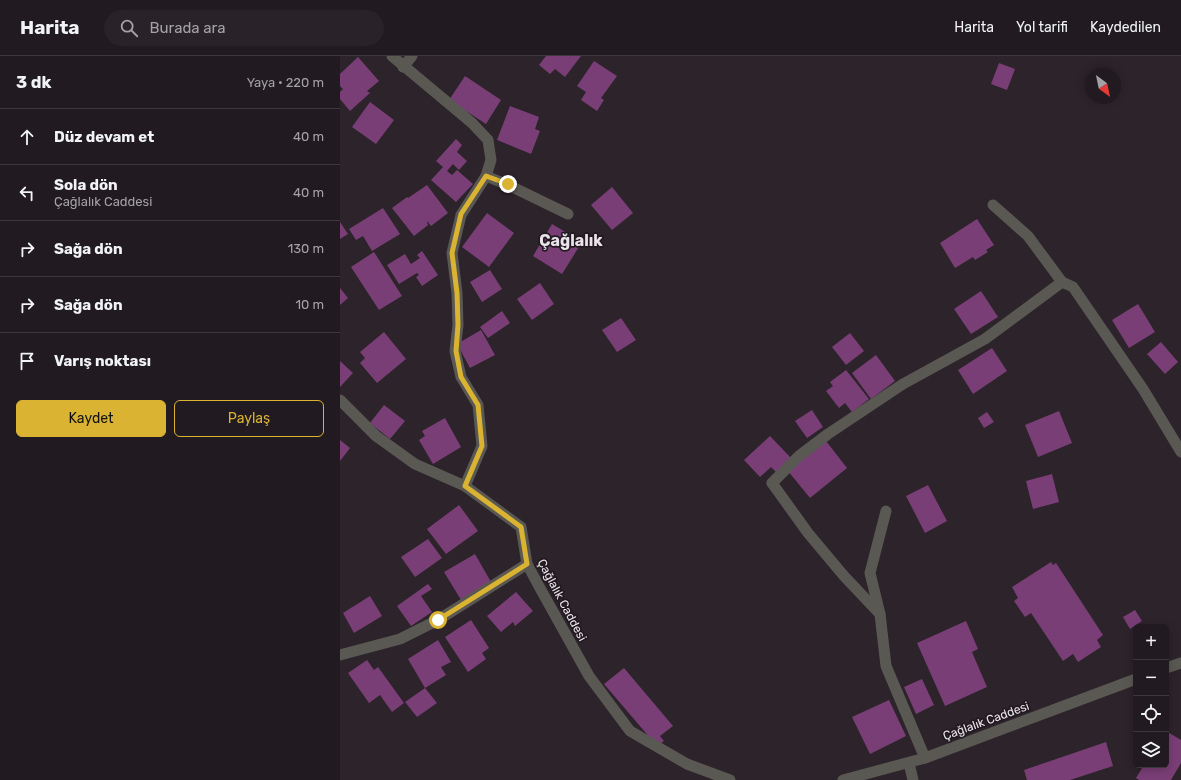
<!DOCTYPE html>
<html lang="tr">
<head>
<meta charset="utf-8">
<style>
	body { margin:0; font-family:Rubik,sans-serif; background:#292329; color:#f1f3f6 }
	.controls { position:absolute; right:12px; bottom:12px; display:grid; overflow:hidden; border-radius:6px; box-shadow:0 2px 10px #0003 }
	.controls button { width:36px; height:36px; display:grid; place-items:center; padding:0; border:0; border-bottom:1px solid #3e383e; background:#211a20; color:#f1f3f6; font:20px sans-serif }
	.compass { position:absolute; left:745px; top:12px; width:36px; height:36px; border-radius:50%; background:#211a20; box-shadow:0 2px 10px #0003; rotate:147deg }
	.stop { position:absolute; width:12px; height:12px; margin:-9px; border:3px solid #dab333; border-radius:50%; background:#fff }
	.stop.end { background:#dab333; border-color:#fff; box-shadow:0 1px 4px #0008 }
	.list { margin:0; padding:0; list-style:none }
	h2 { display:flex; justify-content:space-between; align-items:center; height:52px; margin:0; padding:0 16px; font-size:17px }
	h2 small { font-size:13px; font-weight:400; color:#a2a1a5 }
	.list li { display:grid; grid-template-columns:26px 1fr auto; gap:12px; align-items:center; box-sizing:border-box; height:56px; padding:0 16px; border-top:1px solid #3e383e }
	.list b { display:block; font-size:15px; white-space:nowrap }
	.list p { margin:0; font-size:13px; white-space:nowrap; color:#a2a1a5 }
	.list em { font-size:13px; font-style:normal; color:#a2a1a5 }
	.actions { display:flex; gap:8px; padding:12px 16px }
	.actions a { flex:1; padding:9px 0; border:1px solid #dab333; border-radius:6px; text-align:center; font-size:14px; color:#dab333 }
	.actions .main { background:#dab333; color:#111 }
	.icon { flex:none; width:22px; height:22px; fill:none; stroke:currentColor; stroke-width:2; stroke-linecap:round; stroke-linejoin:round }
	.map { position:relative; flex:none; width:841px; height:724px; overflow:hidden }
	header { display:flex; align-items:center; gap:24px; box-sizing:border-box; height:56px; padding:0 20px; background:#211a20; border-bottom:1px solid #3e383e }
	header strong { font-size:19px }
	nav { display:flex; gap:22px; margin-inline-start:auto; font-size:14px }
	.search { width:280px; height:36px; background:#292329; display:flex; align-items:center; gap:10px; box-sizing:border-box; padding:0 14px; border-radius:22px; color:#a2a1a5; font-size:15px }
	main { display:flex }
	aside { flex:1; background:#211a20 }
	.map>svg:first-child { display:block }
	.building { fill:#7a3e76 }
	.lines { fill:none; stroke-linecap:round; stroke-linejoin:round }
	.minor { stroke:#5a5853; stroke-width:11 }
	.route { stroke:#dab333; stroke-width:5 }
	.labels { text-anchor:middle; dominant-baseline:central; stroke-width:3.5; stroke-linejoin:round; paint-order:stroke }
	.street-label { font-size:12px; fill:#eae4ea; stroke:#221a21 }
	.district-label { font-size:16px; font-weight:bold; fill:#eae4ea; stroke:#221a21 }
</style>
</head>
<body>
<header>
<strong>Harita</strong>
<div class="search"><svg class="icon" aria-label="search" viewBox="0 0 24 24"><circle cx="10" cy="10" r="6"/><path d="M15 15l6 6"/></svg>Burada ara</div>
<nav><a>Harita</a><a>Yol tarifi</a><a>Kaydedilen</a></nav>
</header>
<main>
<aside>
<h2>3 dk<small>Yaya · 220 m</small></h2>
<ul class="list">
<li><svg class="icon" aria-label="ahead" viewBox="0 0 24 24"><path d="M12 20V5M6 11l6-6 6 6"/></svg><div><b>Düz devam et</b></div><em>40 m</em></li>
<li><svg class="icon" aria-label="left" viewBox="0 0 24 24"><path d="M17 20v-9H6M10 6l-5 5 5 5"/></svg><div><b>Sola dön</b><p>Çağlalık Caddesi</p></div><em>40 m</em></li>
<li><svg class="icon" aria-label="right" viewBox="0 0 24 24"><path d="M7 20v-9h11M14 6l5 5-5 5"/></svg><div><b>Sağa dön</b></div><em>130 m</em></li>
<li><svg class="icon" aria-label="right" viewBox="0 0 24 24"><path d="M7 20v-9h11M14 6l5 5-5 5"/></svg><div><b>Sağa dön</b></div><em>10 m</em></li>
<li><svg class="icon" aria-label="arrive" viewBox="0 0 24 24"><path d="M6 21V4h12l-3 4 3 4H6"/></svg><div><b>Varış noktası</b></div></li>
</ul>
<div class="actions"><a class="main">Kaydet</a><a>Paylaş</a></div>
</aside>
<div class="map">
<svg width="841" height="724" viewBox="0 0 841 724">
	<rect width="100%" height="100%" fill="#2c232b"/>
	<g class="building">
		<polygon points="206,0 241,0 225,21 215,13 210,18 199,9"/>
		<polygon points="18,1 39,25 27,35 30,37 10,55 0,43 0,36 3,33 0,30 0,18"/>
		<polygon points="254,5 277,20 261,42 264,44 257,55 241,44 246,36 237,30"/>
		<polygon points="659,7 675,13 667,34 651,28"/>
		<polygon points="125,20 161,44 146,68 109,44"/>
		<polygon points="30,46 54,64 36,88 12,71"/>
		<polygon points="170,50 199,61 195,73 200,75 191,98 157,84"/>
		<polygon points="116,83 122,89 117,96 127,105 119,114 113,108 107,115 112,119 117,114 133,128 116,146 91,124 103,111 96,105"/>
		<polygon points="87,129 108,157 91,170 87,165 87,166 88,169 74,180 52,152 67,141 68,142"/>
		<polygon points="272,131 293,157 272,174 251,149"/>
		<polygon points="43,152 60,178 32,195 23,180 16,184 9,173"/>
		<polygon points="147,157 174,177 149,211 122,191"/>
		<polygon points="637,163 654,189 646,194 648,196 635,204 633,201 615,212 600,187"/>
		<polygon points="0,166 8,178 0,183"/>
		<polygon points="212,168 242,186 222,218 193,200"/>
		<polygon points="82,195 98,219 82,230 76,221 79,219 77,217 59,228 47,209 65,198 71,208 80,202 77,199"/>
		<polygon points="34,196 62,240 39,254 11,211"/>
		<polygon points="150,214 162,233 142,246 130,226"/>
		<polygon points="200,227 214,248 192,264 177,243"/>
		<polygon points="0,232 8,242 0,249"/>
		<polygon points="641,235 658,261 631,278 614,253"/>
		<polygon points="798,248 815,276 789,292 772,264"/>
		<polygon points="162,255 170,267 148,282 140,271"/>
		<polygon points="281,262 296,284 277,296 262,274"/>
		<polygon points="141,274 155,299 130,312 117,288"/>
		<polygon points="44,276 66,303 37,327 20,307 25,302 20,296"/>
		<polygon points="510,277 524,295 506,309 492,291"/>
		<polygon points="821,286 838,306 825,318 807,298"/>
		<polygon points="652,292 667,315 633,338 618,314"/>
		<polygon points="536,299 555,325 531,343 512,317"/>
		<polygon points="0,305 13,317 0,331"/>
		<polygon points="506,314 529,343 512,356 505,347 499,352 486,335 493,330 490,326"/>
		<polygon points="44,349 65,365 50,383 30,367"/>
		<polygon points="472,354 483,371 467,382 455,365"/>
		<polygon points="719,355 732,387 698,401 685,369"/>
		<polygon points="647,356 654,366 644,372 638,362"/>
		<polygon points="105,362 121,391 93,408 79,384 85,380 82,375"/>
		<polygon points="430,380 451,402 436,416 431,411 420,421 404,404"/>
		<polygon points="0,384 10,392 0,405"/>
		<polygon points="486,385 507,412 470,442 448,415"/>
		<polygon points="712,418 719,446 693,453 686,425"/>
		<polygon points="588,429 607,465 585,477 566,440"/>
		<polygon points="119,449 138,475 106,498 87,473"/>
		<polygon points="88,483 102,502 75,521 61,501"/>
		<polygon points="135,498 151,526 121,544 104,516"/>
		<polygon points="711,506 713,509 716,507 763,579 757,584 761,591 738,606 733,598 723,605 691,557 685,561 674,545 678,542 672,531"/>
		<polygon points="88,528 92,533 81,540 92,556 71,570 57,550"/>
		<polygon points="176,536 193,555 175,570 173,566 161,576 147,560"/>
		<polygon points="30,540 42,560 14,577 3,557"/>
		<polygon points="795,554 802,565 790,573 783,561"/>
		<polygon points="131,564 149,592 142,597 146,603 128,616 105,581"/>
		<polygon points="626,565 638,593 632,596 647,631 605,650 577,587"/>
		<polygon points="98,584 111,606 101,611 106,619 85,632 68,603"/>
		<polygon points="27,604 34,614 38,611 64,647 52,656 40,639 29,647 8,617"/>
		<polygon points="284,612 333,670 320,680 324,685 317,690 264,628"/>
		<polygon points="582,623 594,649 576,658 564,631"/>
		<polygon points="85,632 97,647 77,661 65,646"/>
		<polygon points="549,644 566,680 530,698 512,661"/>
		<polygon points="826,675 841,684 841,707 831,724 799,724 796,722 804,709 826,709"/>
		<polygon points="766,686 773,710 730,724 687,724 684,714"/>
	</g>
	<g class="lines">
		<g class="minor">
			<polyline points="52,0 132,67 148,84 151,104 146,120 121,159 112,197 117,237 118,269 115,295 121,321 138,349 142,390 125,430"/>
			<polyline points="63,11 72,0"/>
			<polyline points="146,120 168,129 228,158"/>
			<polyline points="653,149 688,180 722,226"/>
			<polyline points="0,344 36,380 75,408 125,430 181,471 187,508 201,534 249,620 290,675 347,708 390,724"/>
			<polyline points="546,455 530,517 540,558 546,610 585,702"/>
			<polyline points="540,558 504,520 468,477 432,427 459,400 488,378 563,328 645,283 722,226 733,231 803,333 841,396"/>
			<polyline points="0,599 60,583 98,564 187,508"/>
			<polyline points="826,612 841,607"/>
			<polyline points="569,707 573,724"/>
			<polyline points="503,724 585,702 796,623"/>
		</g>
	</g>
	<g class="lines">
		<polyline class="route" points="98,564 187,508 181,471 125,430 142,390 138,349 121,321 116,295 118,269 117,237 112,197 121,158 146,120 168,128"/>
	</g>
	<g class="labels">
		<g class="street-label">
			<text transform="translate(222 544) rotate(62)">Çağlalık Caddesi</text>
			<text transform="translate(646 665) rotate(-20)">Çağlalık Caddesi</text>
		</g>
		<g class="district-label">
			<text x="231" y="184">Çağlalık</text>
		</g>
	</g>
</svg>
<div class="controls">
<button>+</button>
<button>−</button>
<button><svg class="icon" aria-label="locate" viewBox="0 0 24 24"><circle cx="12" cy="12" r="6"/><path d="M12 2v4M12 18v4M2 12h4M18 12h4"/></svg></button>
<button><svg class="icon" aria-label="layers" viewBox="0 0 24 24"><path d="M12 4l9 5-9 5-9-5zM3 14l9 5 9-5"/></svg></button>
</div>
<svg class="compass" viewBox="-18 -18 36 36"><path d="M0-13l5 13h-10z" fill="#e53935"/><path d="M0 13l5-13h-10z" fill="#a2a1a5"/></svg>
<div class="stop" style="left:98px;top:564px"></div>
<div class="stop end" style="left:168px;top:128px"></div>
</div>
</main>
</body>
</html>
